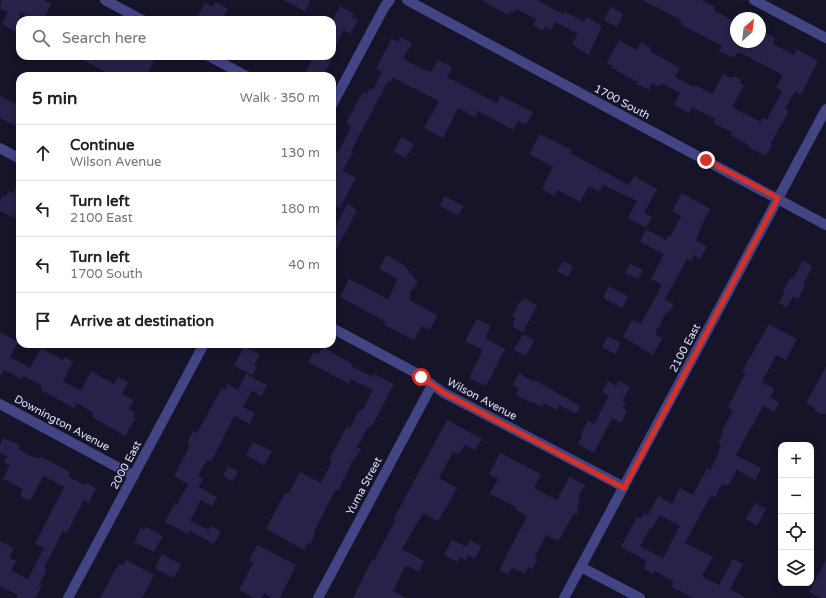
<!DOCTYPE html>
<html lang="en">
<head>
<meta charset="utf-8">
<style>
	body { margin:0; font-family:"Varela Round",sans-serif; background:#f6f6f6; color:#222 }
	.controls { position:absolute; right:12px; bottom:12px; display:grid; overflow:hidden; border-radius:8px; box-shadow:0 2px 10px #0003 }
	.controls button { width:36px; height:36px; display:grid; place-items:center; padding:0; border:0; border-bottom:1px solid #e0e0e0; background:#fff; color:#222; font:20px sans-serif }
	.compass { position:absolute; left:730px; top:12px; width:36px; height:36px; border-radius:50%; background:#fff; box-shadow:0 2px 10px #0003; rotate:28deg }
	.stop { position:absolute; width:12px; height:12px; margin:-9px; border:3px solid #d93025; border-radius:50%; background:#fff }
	.stop.end { background:#d93025; border-color:#fff; box-shadow:0 1px 4px #0008 }
	.list { margin:0; padding:0; list-style:none }
	h2 { display:flex; justify-content:space-between; align-items:center; height:52px; margin:0; padding:0 16px; font-size:17px }
	h2 small { font-size:13px; font-weight:400; color:#767676 }
	.list li { display:grid; grid-template-columns:26px 1fr auto; gap:12px; align-items:center; box-sizing:border-box; height:56px; padding:0 16px; border-top:1px solid #e0e0e0 }
	.list b { display:block; font-size:15px; white-space:nowrap }
	.list p { margin:0; font-size:13px; white-space:nowrap; color:#767676 }
	.list em { font-size:13px; font-style:normal; color:#767676 }
	.icon { flex:none; width:22px; height:22px; fill:none; stroke:currentColor; stroke-width:2; stroke-linecap:round; stroke-linejoin:round }
	.map { position:relative; flex:none; width:826px; height:598px; overflow:hidden }
	.search { position:absolute; background:#fff; box-shadow:0 2px 10px #0003; left:16px; top:16px; width:320px; height:44px; display:flex; align-items:center; gap:10px; box-sizing:border-box; padding:0 14px; border-radius:12px; color:#767676; font-size:15px }
	.panel { position:absolute; background:#fff; box-shadow:0 2px 10px #0003; left:16px; top:72px; width:320px; height:276px; border-radius:12px }
	.map>svg:first-child { display:block }
	.building { fill:#282149; fill-rule:evenodd }
	.lines { fill:none; stroke-linecap:round; stroke-linejoin:round }
	.minor { stroke:#434484; stroke-width:10 }
	.route { stroke:#d93025; stroke-width:5 }
	.labels { text-anchor:middle; dominant-baseline:central; stroke-width:3; stroke-linejoin:round; paint-order:stroke }
	.street-label { font-size:11px; fill:#e1dffc; stroke:#161429 }
</style>
</head>
<body>
<div class="map">
<svg width="826" height="598" viewBox="0 0 826 598">
	<rect width="100%" height="100%" fill="#161429"/>
	<g class="building">
		<polygon points="2,0 43,0 51,4 43,20 35,20 20,12 20,34 2,24 8,12 0,8"/>
		<polygon points="283,0 310,0 305,11"/>
		<polygon points="481,0 537,0 563,14 564,11 584,22 586,17 602,26 589,55 578,49 578,48 572,44 578,34 555,22 551,30 545,27 543,31 533,25 536,19 516,9 514,13 510,11 508,15"/>
		<polygon points="642,0 702,0 715,7 713,10 736,22 736,42 760,42 760,30 775,38 773,44 794,55 797,49 818,61 801,95 795,91 785,109 789,111 770,144 772,145 766,156 748,147 749,145 730,135 732,132 713,123 715,119 692,107 689,113 674,105 680,93 661,83 659,87 652,83 649,90 636,84 637,82 612,68 613,66 607,63 619,40 637,50 641,42 651,48 650,51 680,68 675,77 694,87 695,85 713,94 723,74 732,78 734,76 742,80 740,83 744,85 732,107 761,122 763,118 767,120 782,91 776,88 783,75 738,52 734,58 719,51 722,46 680,24 682,21 679,19"/>
		<polygon points="215,2 228,9 222,20 207,20 198,15 205,3 213,7"/>
		<polygon points="340,6 354,14 352,17 358,20 350,34 344,30 332,52 332,21"/>
		<polygon points="611,7 623,14 617,27 604,20"/>
		<polygon points="401,37 412,43 403,59 424,70 425,69 431,72 438,60 452,67 447,77 497,103 501,96 533,112 526,125 518,121 513,130 478,111 475,117 458,108 443,138 424,128 439,101 393,78 390,83 388,81 351,151 353,152 343,171 356,178 340,208 332,203 332,156 335,150 338,152 349,132 348,131 351,126 346,123 363,92 367,94 370,88 373,90 382,72 376,69 392,38 398,42"/>
		<polygon points="76,56 129,56 135,59 137,56 146,56 154,61 147,76 112,76"/>
		<polygon points="314,56 333,56 323,76 303,76"/>
		<polygon points="0,96 20,106 20,128 0,118"/>
		<polygon points="540,134 572,150 570,153 629,185 634,176 657,189 644,213 652,217 646,228 628,218 637,201 603,185 599,192 589,186 580,202 557,190 554,196 542,189 553,167 529,154"/>
		<polygon points="401,137 414,144 406,158 394,152"/>
		<polygon points="20,180 20,207 14,218 0,211 0,201 3,195 5,197 9,191 13,193"/>
		<polygon points="682,193 710,209 698,233 699,234 696,240 707,247 700,259 694,255 691,261 687,259 665,299 674,304 669,313 667,311 656,332 656,335 662,338 653,355 623,337 632,320 641,324 662,285 651,279 664,254 640,242 646,229 666,240 668,235 670,237 681,216 672,211"/>
		<polygon points="444,196 464,206 458,215 440,206"/>
		<polygon points="347,204 357,210 332,257 332,234"/>
		<polygon points="386,255 404,265 418,283 409,293 411,295 409,300 437,315 430,330 422,326 414,340 384,325 386,322 340,297 349,279 388,299 398,279 379,269"/>
		<polygon points="563,261 573,266 568,277 557,271"/>
		<polygon points="803,261 812,266 803,285 805,286 798,299 793,296 787,308 779,303 785,292 783,291 790,278 793,279"/>
		<polygon points="630,264 643,270 638,279 625,273"/>
		<polygon points="609,286 628,297 622,308 603,298"/>
		<polygon points="524,298 537,305 523,332 513,327 514,325 512,324 516,318 512,316 521,300 523,301"/>
		<polygon points="477,319 491,326 485,338 505,349 486,386 469,378 483,350 465,341"/>
		<path d="M769 324 797 339 786 360 776 355 762 382 774 389 770 397 779 402 774 412 763 406 736 455 761 468 755 480 737 470 728 486 724 484 723 486 721 485 715 497 711 495 685 543 713 557 702 576 719 585 733 559 743 564 730 589 746 598H693L672 587 673 581 655 571 653 574 644 569 646 566 644 565 647 561 621 547 637 517 641 519 644 513 648 515 658 496 672 504 680 488 693 495 707 468 710 470 720 451 718 450 721 445 718 443 724 432 722 431 733 410 728 407 745 374 742 372ZM659 515 680 526 663 558 640 546 650 528 652 529Z"/>
		<polygon points="0,332 18,342 10,357 30,368 41,348 63,360 65,357 73,362 63,381 81,391 91,371 114,384 118,377 128,382 122,394 134,400 129,409 135,412 133,417 136,418 125,436 92,417 94,413 77,403 74,408 41,390 42,388 40,387 41,385 23,376 22,379 4,370 0,377"/>
		<polygon points="523,334 534,340 526,356 514,350"/>
		<polygon points="608,336 621,343 615,354 602,347"/>
		<polygon points="244,346 260,355 254,365 257,367 252,375 234,366"/>
		<polygon points="323,347 352,364 351,366 372,377 374,374 394,384 372,426 370,425 369,428 368,427 357,447 361,449 355,459 354,458 338,491 335,490 313,534 315,535 310,545 307,544 304,550 266,529 285,493 288,494 300,472 321,483 332,462 329,460 347,426 350,428 359,410 362,411 373,390 351,379 349,384 308,362 314,352 319,354"/>
		<polygon points="826,367 826,414 824,413 823,415 814,410 815,408 806,403"/>
		<polygon points="519,373 534,382 535,380 580,406 576,414 559,405 557,410 544,403 542,407 532,402 532,403 516,395 519,388 513,385"/>
		<polygon points="246,374 267,385 261,396 252,391 243,407 255,413 250,424 234,416 211,462 207,460 198,476 203,479 199,487 217,497 212,506 201,500 190,521 209,530 211,526 221,531 214,544 190,531 188,534 165,522 175,503 177,505 188,484 174,476 190,446 187,444 193,431 197,433 222,388 225,390 228,384 238,390"/>
		<polygon points="608,381 616,386 619,381 630,387 622,401 626,403 623,408 627,411 621,423 612,418 594,453 578,444 583,435 581,434 588,421 594,424 609,396 602,392"/>
		<polygon points="447,420 482,439 475,450 465,445 460,453 459,452 458,454 453,452 439,478 457,488 438,521 423,513 402,549 424,561 419,572 406,565 393,591 406,598 353,598 372,560 374,561 395,521 393,520 407,494"/>
		<polygon points="3,438 20,445 18,449 35,458 36,457 39,459 40,456 70,472 69,477 85,485 86,483 96,488 89,503 84,500 67,533 63,531 44,568 47,570 39,585 42,586 35,598 16,598 18,595 0,586 0,541 14,548 9,558 16,561 11,570 28,579 44,548 35,544 64,487 43,476 30,501 20,496 23,489 3,479 10,465 4,462 7,456 0,453 0,445"/>
		<polygon points="253,442 272,451 264,465 246,455"/>
		<polygon points="500,453 541,474 534,488 557,500 569,477 585,485 579,496 580,497 578,500 580,501 577,508 579,513 574,514 558,541 546,535 534,558 537,560 532,569 528,567 525,574 512,568 508,574 499,570 527,516 515,509 516,507 490,494 498,479 489,474"/>
		<polygon points="228,466 238,472 233,481 223,476"/>
		<polygon points="755,503 766,509 757,526 746,519"/>
		<polygon points="146,527 163,536 154,552 134,542 141,528 144,530"/>
		<polygon points="452,540 467,547 470,540 481,546 475,559 468,555 466,560 460,557 457,562 444,555"/>
		<polygon points="257,545 296,565 280,598 272,598 264,593 261,598 254,598 239,590 253,563 249,560"/>
		<polygon points="162,554 181,564 174,578 155,568"/>
		<polygon points="126,560 154,575 142,598 100,598 116,568 117,569 119,564 123,566"/>
		<polygon points="826,560 826,598 821,598 809,592"/>
	</g>
	<g class="lines">
		<g class="minor">
			<polyline points="105,0 142,20"/>
			<polyline points="407,0 826,225"/>
			<polyline points="754,0 826,38"/>
			<polyline points="209,56 246,76"/>
			<polyline points="332,105 385,6 390,0"/>
			<polyline points="0,148 20,159"/>
			<polyline points="332,328 416,373 444,393 624,487"/>
			<polyline points="0,404 134,476"/>
			<polyline points="581,567 640,598"/>
			<polyline points="68,598 204,344"/>
			<polyline points="318,598 432,385"/>
			<polyline points="564,598 826,109"/>
		</g>
	</g>
	<g class="lines">
		<polyline class="route" points="421,377 444,393 624,488 778,198 706,160"/>
	</g>
	<g class="labels">
		<g class="street-label">
			<text transform="translate(622 102) rotate(28)">1700 South</text>
			<text transform="translate(685 348) rotate(-62)">2100 East</text>
			<text transform="translate(482 399) rotate(28)">Wilson Avenue</text>
			<text transform="translate(62 423) rotate(28)">Downington Avenue</text>
			<text transform="translate(126 465) rotate(-62)">2000 East</text>
			<text transform="translate(364 486) rotate(-62)">Yuma Street</text>
		</g>
	</g>
</svg>
<div class="controls">
<button>+</button>
<button>−</button>
<button><svg class="icon" aria-label="locate" viewBox="0 0 24 24"><circle cx="12" cy="12" r="6"/><path d="M12 2v4M12 18v4M2 12h4M18 12h4"/></svg></button>
<button><svg class="icon" aria-label="layers" viewBox="0 0 24 24"><path d="M12 4l9 5-9 5-9-5zM3 14l9 5 9-5"/></svg></button>
</div>
<svg class="compass" viewBox="-18 -18 36 36"><path d="M0-13l5 13h-10z" fill="#e53935"/><path d="M0 13l5-13h-10z" fill="#767676"/></svg>
<div class="stop" style="left:421px;top:377px"></div>
<div class="stop end" style="left:706px;top:160px"></div>
<div class="search"><svg class="icon" aria-label="search" viewBox="0 0 24 24"><circle cx="10" cy="10" r="6"/><path d="M15 15l6 6"/></svg>Search here</div>
<section class="panel">
<h2>5 min<small>Walk · 350 m</small></h2>
<ul class="list">
<li><svg class="icon" aria-label="ahead" viewBox="0 0 24 24"><path d="M12 20V5M6 11l6-6 6 6"/></svg><div><b>Continue</b><p>Wilson Avenue</p></div><em>130 m</em></li>
<li><svg class="icon" aria-label="left" viewBox="0 0 24 24"><path d="M17 20v-9H6M10 6l-5 5 5 5"/></svg><div><b>Turn left</b><p>2100 East</p></div><em>180 m</em></li>
<li><svg class="icon" aria-label="left" viewBox="0 0 24 24"><path d="M17 20v-9H6M10 6l-5 5 5 5"/></svg><div><b>Turn left</b><p>1700 South</p></div><em>40 m</em></li>
<li><svg class="icon" aria-label="arrive" viewBox="0 0 24 24"><path d="M6 21V4h12l-3 4 3 4H6"/></svg><div><b>Arrive at destination</b></div></li>
</ul>
</section>
</div>
</body>
</html>
